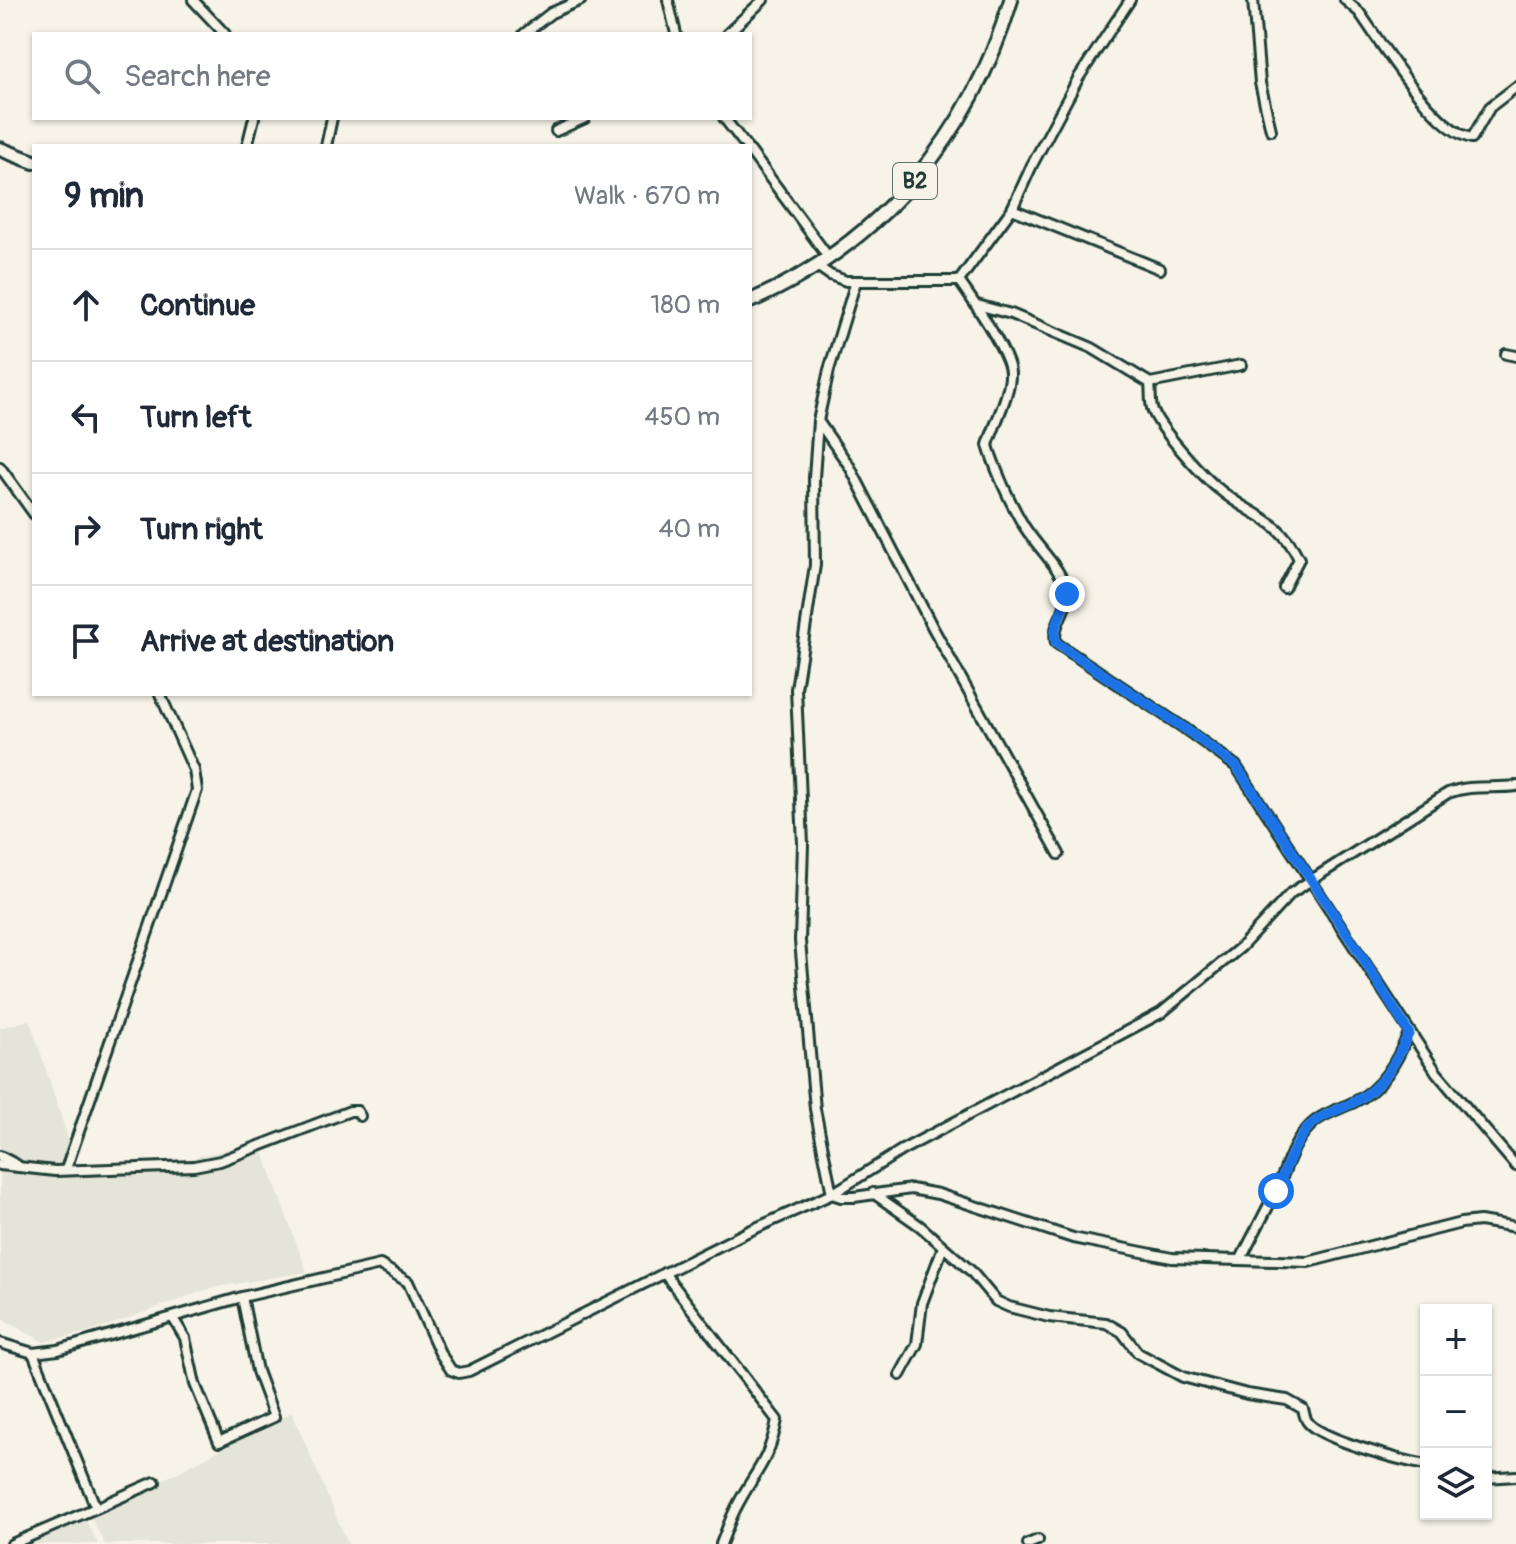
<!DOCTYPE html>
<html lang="en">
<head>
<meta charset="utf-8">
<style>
	body { margin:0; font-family:Pangolin,sans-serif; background:#f2f2f3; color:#1f2937 }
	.controls { position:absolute; right:24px; bottom:24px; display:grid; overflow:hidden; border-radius:0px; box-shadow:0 2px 6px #0004 }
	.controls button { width:72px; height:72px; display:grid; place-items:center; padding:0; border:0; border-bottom:2px solid #e0e1e3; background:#fff; color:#1f2937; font:40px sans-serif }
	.stop { position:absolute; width:24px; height:24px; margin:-18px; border:6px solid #1a73e8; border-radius:50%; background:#fff }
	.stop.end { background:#1a73e8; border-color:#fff; box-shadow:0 2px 8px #0008 }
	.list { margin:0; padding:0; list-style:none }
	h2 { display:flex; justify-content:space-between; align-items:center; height:104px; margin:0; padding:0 32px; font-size:34px }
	h2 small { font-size:26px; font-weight:400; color:#747a83 }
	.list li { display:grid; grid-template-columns:52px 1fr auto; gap:24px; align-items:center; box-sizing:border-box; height:112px; padding:0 32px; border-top:2px solid #e0e1e3 }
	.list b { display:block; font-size:30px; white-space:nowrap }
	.list em { font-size:26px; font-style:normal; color:#747a83 }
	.icon { flex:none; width:44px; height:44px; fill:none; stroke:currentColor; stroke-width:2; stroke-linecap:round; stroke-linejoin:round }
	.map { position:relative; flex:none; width:1516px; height:1544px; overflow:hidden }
	.search { position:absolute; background:#fff; box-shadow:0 2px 6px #0004; left:32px; top:32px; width:720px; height:88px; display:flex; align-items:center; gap:20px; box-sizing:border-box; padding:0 28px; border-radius:0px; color:#747a83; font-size:30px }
	.panel { position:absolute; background:#fff; box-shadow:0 2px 6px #0004; left:32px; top:144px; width:720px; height:552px; border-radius:0px }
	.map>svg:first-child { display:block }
	.built { fill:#e5e4d9 }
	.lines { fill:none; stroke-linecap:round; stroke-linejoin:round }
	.minor-casing { stroke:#1f3d34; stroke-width:14 }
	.highway-casing { stroke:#1f3d34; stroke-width:18 }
	.minor { stroke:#f7f3e8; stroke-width:8 }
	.highway { stroke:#f7f3e8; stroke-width:12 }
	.route { stroke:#1a73e8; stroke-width:10 }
	.labels { text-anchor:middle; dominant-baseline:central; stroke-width:6; stroke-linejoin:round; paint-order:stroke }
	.shield { fill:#f7f3e8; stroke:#60746a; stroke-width:2 }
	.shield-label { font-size:22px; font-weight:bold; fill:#1f3d34 }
</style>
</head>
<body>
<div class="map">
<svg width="1516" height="1544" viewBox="0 0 1516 1544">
	<rect width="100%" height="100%" fill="#f7f3e8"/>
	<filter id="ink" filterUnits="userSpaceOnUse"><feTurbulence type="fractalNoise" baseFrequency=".0125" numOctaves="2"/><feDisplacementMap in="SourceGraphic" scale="16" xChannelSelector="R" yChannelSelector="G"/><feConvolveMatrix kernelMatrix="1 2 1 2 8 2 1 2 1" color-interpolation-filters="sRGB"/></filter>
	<g filter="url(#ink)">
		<g class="built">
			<polygon points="30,1020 76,1163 178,1162 259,1141 307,1272 211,1288 96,1330 44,1342 0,1318 0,1028"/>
			<polygon points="292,1412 348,1544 105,1544 91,1518"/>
			<polygon points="85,1519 98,1544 23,1544"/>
		</g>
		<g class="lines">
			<defs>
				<g id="minor">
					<polyline points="193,0 225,34"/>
					<polyline points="668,0 676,34"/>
					<polyline points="1253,0 1260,83 1271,130"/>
					<path d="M1345 0 1359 12C1382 44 1435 132 1472 138L1490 107 1516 87"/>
					<polyline points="524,34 551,13 581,0"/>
					<polyline points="727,34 763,0"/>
					<polyline points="724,118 746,146"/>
					<polyline points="556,131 585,118"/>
					<polyline points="247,146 254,118"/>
					<polyline points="326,146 332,118"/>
					<polyline points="750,151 829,258"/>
					<polyline points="1012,209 1160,269"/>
					<path d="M817 266 830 275 846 281H959C971 298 1010 354 1010 373 1011 392 994 425 988 445L990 452C998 475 1009 500 1021 521 1033 544 1059 564 1066 589 1071 609 1051 623 1056 643L1184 728 1236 766 1437 1073 1516 1166"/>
					<polyline points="856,281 829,370 818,421 814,478 815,565 796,689 803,844 800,941 815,1109 832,1194 841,1197 854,1197 911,1189 938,1194 1073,1238 1172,1258 1308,1262 1461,1223 1480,1221 1516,1227"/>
					<polyline points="959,281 1012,209 1032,165 1079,77 1130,0"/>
					<path d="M977 305 1011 314 1092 348 1150 383C1151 391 1150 400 1152 408 1156 425 1204 478 1220 490 1252 517 1279 517 1299 559L1284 588"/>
					<polyline points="1506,354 1516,356"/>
					<polyline points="1150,383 1241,365"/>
					<polyline points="818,421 850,467 933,628 1059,854"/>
					<polyline points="0,467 34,514"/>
					<polyline points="0,1156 17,1165"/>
					<polyline points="0,1165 55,1171 194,1166 220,1161 350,1111 357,1111 360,1116"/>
					<polyline points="66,1169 197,790 194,770 160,694"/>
					<path d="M873 1193 920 1226 971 1271 996 1301 1009 1307 1049 1317 1106 1323 1122 1332 1138 1353 1183 1377 1247 1394 1287 1400 1303 1409C1304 1413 1305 1418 1307 1421 1318 1439 1404 1461 1426 1465"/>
					<path d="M1241 1259C1252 1237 1264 1215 1275 1193 1286 1171 1291 1145 1309 1127 1320 1115 1337 1110 1352 1103 1382 1090 1397 1061 1409 1033"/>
					<path d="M664 1273 777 1420C769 1463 754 1472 736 1508 730 1519 726 1532 721 1544"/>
					<polyline points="173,1318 185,1338 195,1384 219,1442 274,1417 257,1371 242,1297"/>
					<path d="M0 1343 33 1353 58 1350 242 1297 380 1265 408 1282 440 1353 451 1370 459 1373 469 1371 747 1232 832 1194 902 1150 1161 1013 1241 947 1291 893 1448 793C1471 784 1493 789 1516 786"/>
					<polyline points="900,1375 917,1344 922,1303 943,1247"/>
					<polyline points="1486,1478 1516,1476"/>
					<polyline points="96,1508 155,1482"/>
					<polyline points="12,1544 96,1508 33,1353"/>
					<polyline points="1028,1544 1038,1540"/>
				</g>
				<g id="highway">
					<polyline points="0,149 34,162"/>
					<path d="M750 301C880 245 971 135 1011 0"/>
				</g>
			</defs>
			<use href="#minor" class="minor-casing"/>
			<use href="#highway" class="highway-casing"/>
			<use href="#minor" class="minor"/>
			<use href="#highway" class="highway"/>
		</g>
	</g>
	<g class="lines" filter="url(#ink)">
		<path class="route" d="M1067 594C1065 611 1051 626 1056 643L1184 728 1236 766 1359 952 1409 1033C1397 1060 1384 1086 1356 1101 1340 1110 1320 1114 1307 1129 1292 1148 1286 1169 1276 1191"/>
	</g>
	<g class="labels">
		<rect class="shield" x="893" y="163" width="44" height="36" rx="6"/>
		<g class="shield-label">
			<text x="915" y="181">B2</text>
		</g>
	</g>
</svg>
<div class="controls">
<button>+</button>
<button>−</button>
<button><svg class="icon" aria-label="layers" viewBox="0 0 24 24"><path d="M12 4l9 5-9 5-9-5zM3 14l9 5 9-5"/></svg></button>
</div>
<div class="stop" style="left:1276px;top:1191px"></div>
<div class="stop end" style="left:1067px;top:594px"></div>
<div class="search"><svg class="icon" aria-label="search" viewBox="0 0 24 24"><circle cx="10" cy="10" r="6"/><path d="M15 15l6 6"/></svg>Search here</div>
<section class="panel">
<h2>9 min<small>Walk · 670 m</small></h2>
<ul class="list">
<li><svg class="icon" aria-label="ahead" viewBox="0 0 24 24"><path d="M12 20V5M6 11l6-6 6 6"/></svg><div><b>Continue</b></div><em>180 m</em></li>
<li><svg class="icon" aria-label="left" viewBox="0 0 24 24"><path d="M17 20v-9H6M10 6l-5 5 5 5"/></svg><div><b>Turn left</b></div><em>450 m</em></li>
<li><svg class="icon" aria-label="right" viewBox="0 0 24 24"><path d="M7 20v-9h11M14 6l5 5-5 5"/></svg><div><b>Turn right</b></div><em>40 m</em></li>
<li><svg class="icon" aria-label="arrive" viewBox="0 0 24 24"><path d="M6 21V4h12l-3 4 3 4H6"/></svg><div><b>Arrive at destination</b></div></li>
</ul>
</section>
</div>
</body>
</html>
